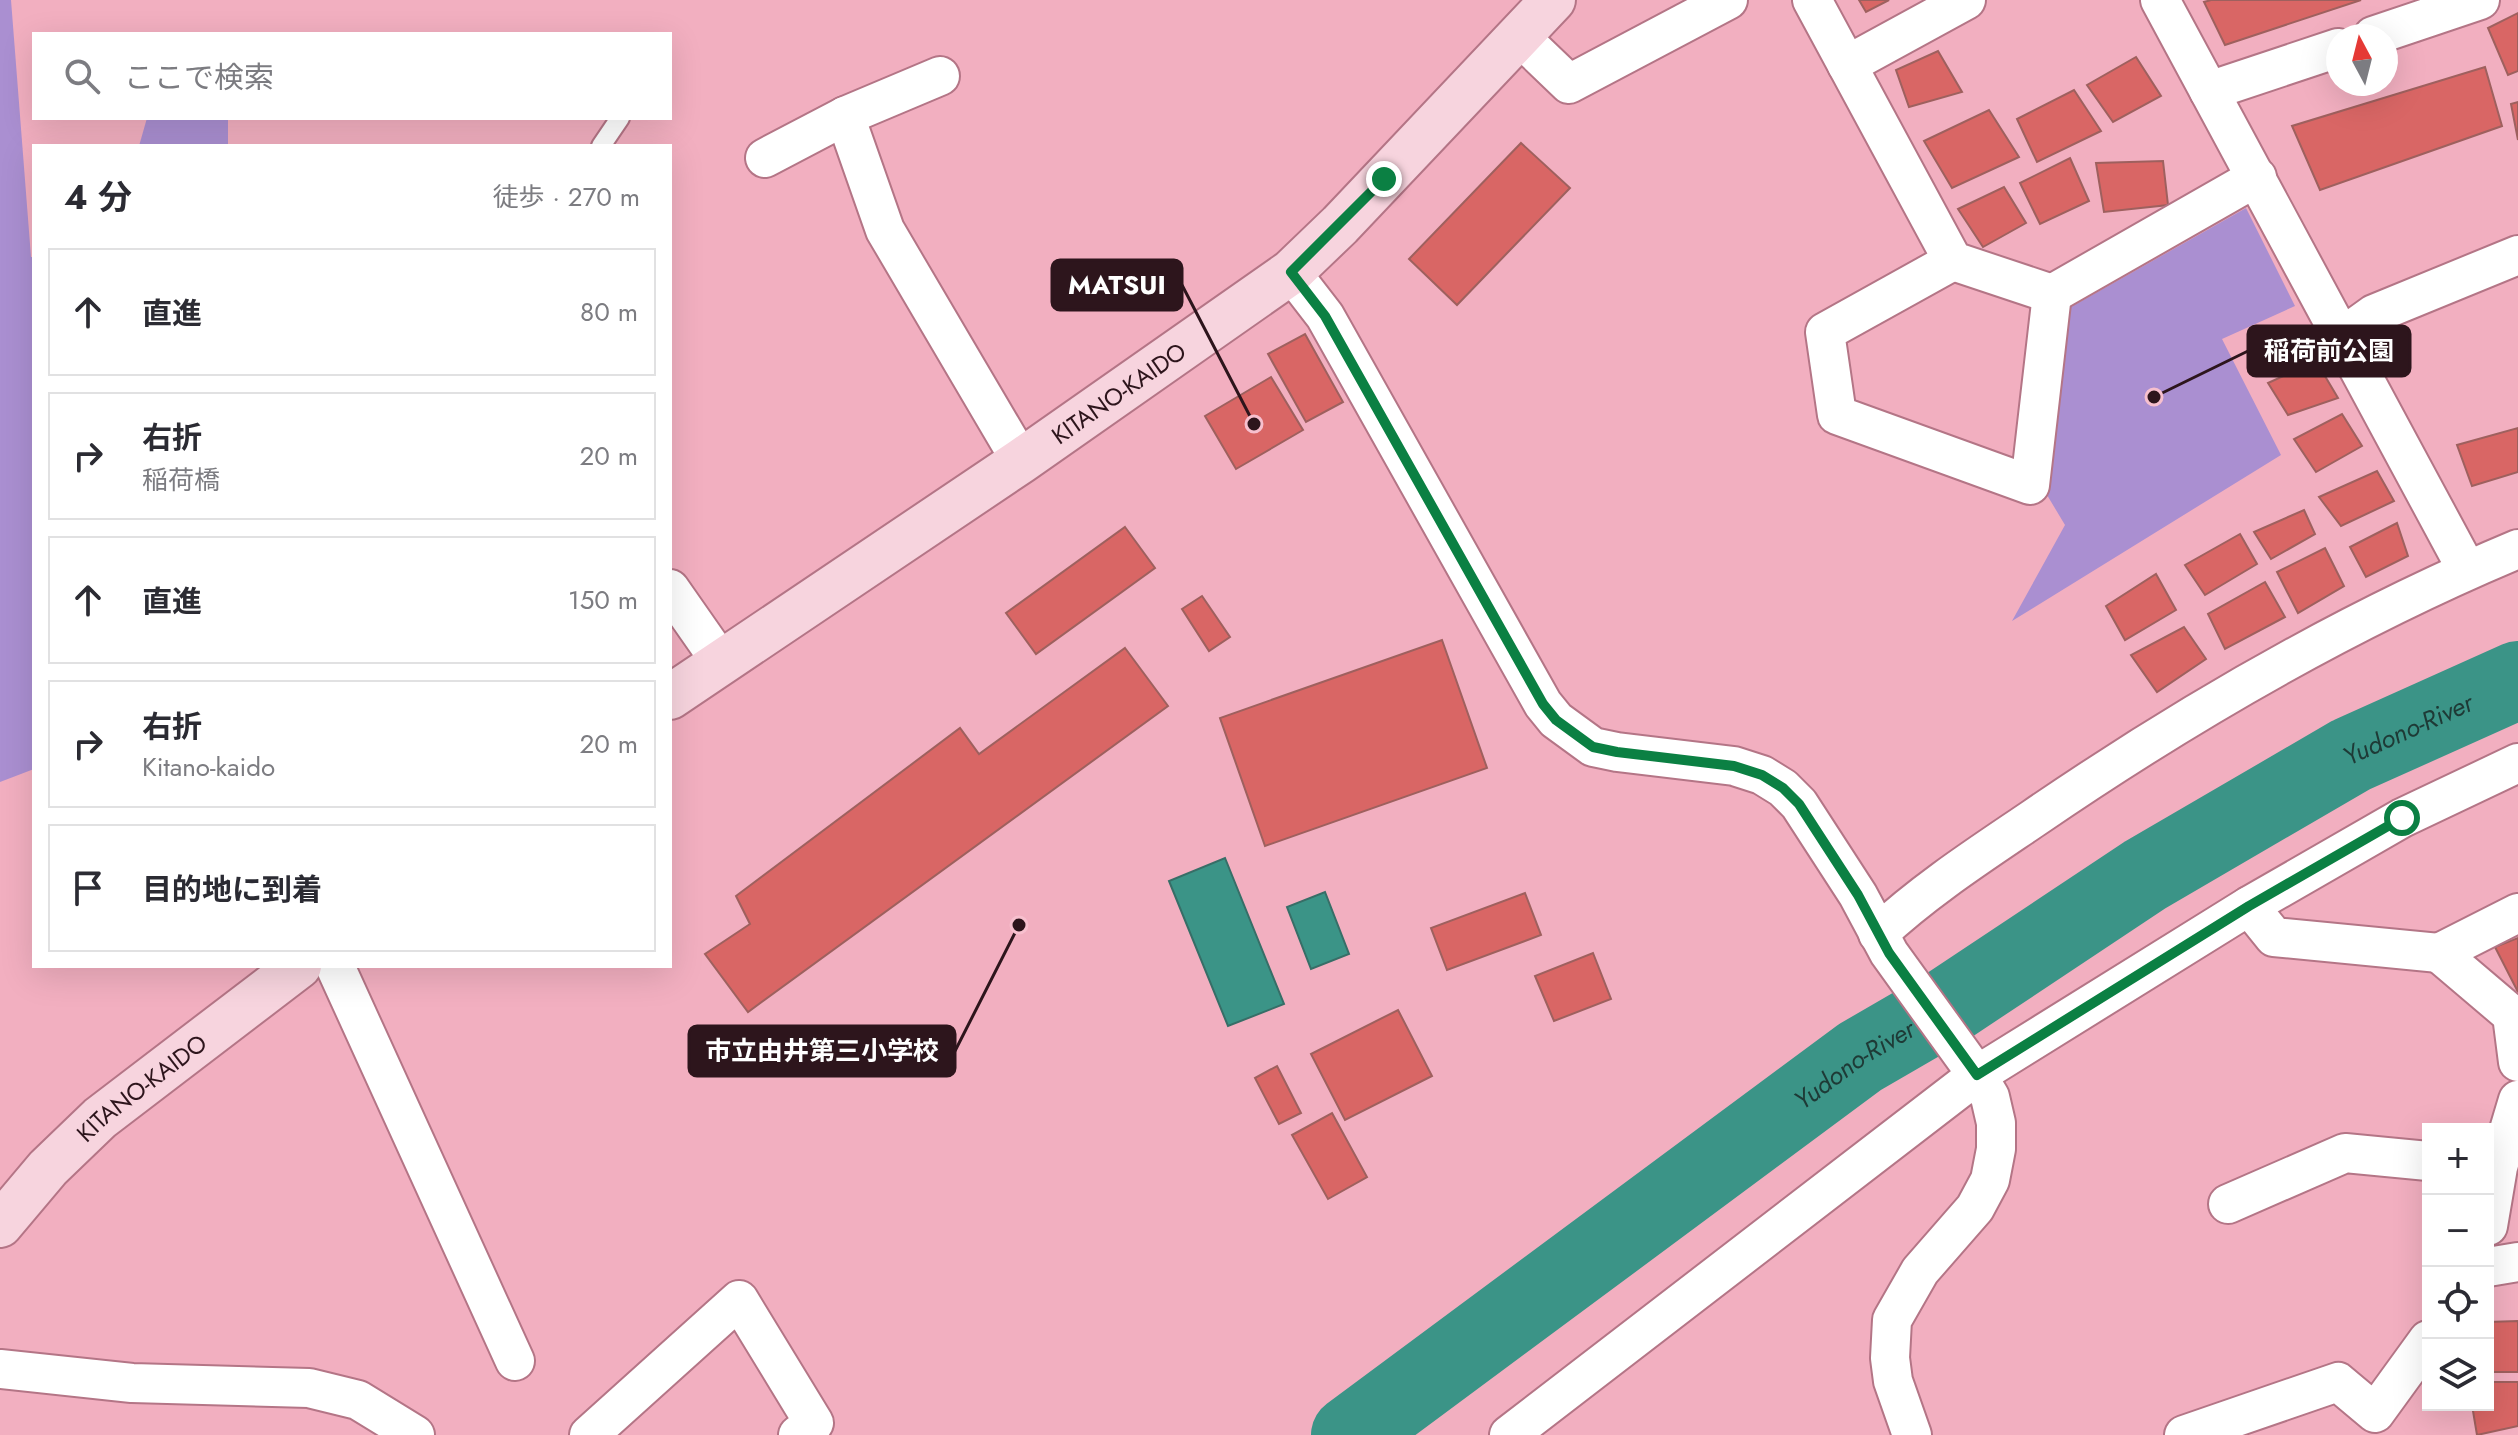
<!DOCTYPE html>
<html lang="ja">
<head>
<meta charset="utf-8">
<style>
	body { margin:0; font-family:Jost,"Noto Sans JP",sans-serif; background:#f7f7f7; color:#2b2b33 }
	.controls { position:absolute; right:24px; bottom:24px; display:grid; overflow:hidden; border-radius:0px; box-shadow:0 8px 32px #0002 }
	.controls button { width:72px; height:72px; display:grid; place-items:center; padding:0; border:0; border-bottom:2px solid #e1e1e2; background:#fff; color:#2b2b33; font:40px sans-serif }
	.compass { position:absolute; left:2326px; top:24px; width:72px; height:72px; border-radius:50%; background:#fff; box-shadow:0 8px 32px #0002; rotate:353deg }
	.stop { position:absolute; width:24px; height:24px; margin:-18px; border:6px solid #0b8043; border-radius:50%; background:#fff }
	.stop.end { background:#0b8043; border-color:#fff; box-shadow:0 2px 8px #0008 }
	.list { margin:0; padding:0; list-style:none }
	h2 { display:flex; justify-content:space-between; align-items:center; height:104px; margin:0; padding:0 32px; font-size:34px }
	h2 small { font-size:26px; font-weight:400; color:#7c7c81 }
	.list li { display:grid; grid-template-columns:52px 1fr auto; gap:24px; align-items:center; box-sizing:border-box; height:128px; margin:0 16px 16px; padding:0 16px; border:2px solid #e1e1e2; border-radius:0px }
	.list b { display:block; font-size:30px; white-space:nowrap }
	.list p { margin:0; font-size:26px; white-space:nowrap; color:#7c7c81 }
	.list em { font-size:26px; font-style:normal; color:#7c7c81 }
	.icon { flex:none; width:44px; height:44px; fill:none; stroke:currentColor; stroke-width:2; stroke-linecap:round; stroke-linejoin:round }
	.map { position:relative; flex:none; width:2518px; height:1435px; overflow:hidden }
	.search { position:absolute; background:#fff; box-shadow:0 8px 32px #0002; left:32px; top:32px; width:640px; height:88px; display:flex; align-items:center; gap:20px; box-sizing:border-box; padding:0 28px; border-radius:0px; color:#7c7c81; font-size:30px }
	.panel { position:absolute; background:#fff; box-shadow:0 8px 32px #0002; left:32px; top:144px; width:640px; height:824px; border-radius:0px }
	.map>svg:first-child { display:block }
	.green { fill:#aa8fd1 }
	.water { fill:#3b9487; stroke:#376e67; stroke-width:2 }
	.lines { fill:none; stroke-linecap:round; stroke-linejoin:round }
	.river { stroke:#3b9487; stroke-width:78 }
	.building { fill:#d96665; stroke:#9e605e; stroke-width:2 }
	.service-casing { stroke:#b47586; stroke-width:22 }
	.minor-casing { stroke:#b47586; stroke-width:42 }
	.secondary-casing { stroke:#b47586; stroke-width:48 }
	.service { stroke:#fff; stroke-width:18 }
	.minor { stroke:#fff; stroke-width:38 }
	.secondary { stroke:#f7d4de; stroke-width:44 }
	.route { stroke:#0b8043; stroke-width:10 }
	.labels { text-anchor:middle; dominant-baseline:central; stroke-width:6; stroke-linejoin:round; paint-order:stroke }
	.street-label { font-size:24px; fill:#2d151c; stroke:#f7c0ce }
	.water-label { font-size:26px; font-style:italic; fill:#1e3a36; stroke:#f7c0ce }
	.leader { fill:none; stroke:#2d151c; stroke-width:3 }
	.callout-dot { fill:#2d151c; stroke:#f7c0ce; stroke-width:3 }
	.callout { fill:#2d151c; stroke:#2d151c; stroke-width:3 }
	.callout-label { font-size:26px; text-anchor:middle; font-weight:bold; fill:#fff }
</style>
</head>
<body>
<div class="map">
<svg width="2518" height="1435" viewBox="0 0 2518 1435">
	<rect width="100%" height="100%" fill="#f2afc0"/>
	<g class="green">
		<polygon points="0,0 11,0 31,257 34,257 34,769 0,782"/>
		<polygon points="147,118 228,118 228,146 139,146"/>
		<polygon points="2246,208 2295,306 2222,339 2281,455 2012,621 2065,525 2041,485 2071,307"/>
	</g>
	<g class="water">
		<polygon points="1225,858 1284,1004 1228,1026 1169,881"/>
		<polygon points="1325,892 1349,954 1311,969 1287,907"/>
	</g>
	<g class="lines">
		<path class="river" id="s1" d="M1350 1435 1860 1057 1948 1006 2145 875 2351 755 2518 680"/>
	</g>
	<g class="building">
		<polygon points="1859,0 1889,0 1866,12"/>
		<polygon points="2211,0 2361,0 2225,45 2204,2"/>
		<polygon points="2518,13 2518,71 2508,75 2488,28"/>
		<polygon points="1938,51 1962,92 1909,107 1896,70"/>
		<polygon points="2136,57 2161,96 2113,122 2087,85"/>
		<polygon points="2485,67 2502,126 2320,190 2292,126"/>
		<polygon points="2074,90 2101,131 2037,162 2017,119"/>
		<polygon points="2518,102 2518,140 2511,104"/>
		<polygon points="1989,110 2019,157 1952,188 1924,141"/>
		<polygon points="1521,143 1570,188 1457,305 1409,259"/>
		<polygon points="2070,158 2089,201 2040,224 2020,183"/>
		<polygon points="2163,161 2168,205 2104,212 2096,163"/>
		<polygon points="2004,187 2026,223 1983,247 1958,209"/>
		<polygon points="1305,334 1343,402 1306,422 1268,354"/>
		<polygon points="2316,361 2338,398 2288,415 2268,383"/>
		<polygon points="1271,377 1303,430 1236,469 1205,416"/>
		<polygon points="2342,414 2362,446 2316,472 2294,439"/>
		<polygon points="2518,428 2518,472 2472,486 2457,445"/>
		<polygon points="2377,471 2394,501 2341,526 2319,497"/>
		<polygon points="2304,510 2315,534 2271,559 2254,532"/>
		<polygon points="2397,523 2408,556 2366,577 2350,547"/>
		<polygon points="1125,527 1155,568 1036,654 1006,613"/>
		<polygon points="2240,534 2257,564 2205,595 2185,565"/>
		<polygon points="2325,548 2344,586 2298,613 2277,572"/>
		<polygon points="2156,574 2176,610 2125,640 2106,606"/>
		<polygon points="2265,582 2285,617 2225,649 2208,614"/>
		<polygon points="1202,596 1230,637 1209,651 1182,609"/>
		<polygon points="2184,627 2206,659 2157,692 2131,655"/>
		<polygon points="1442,640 1487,768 1265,846 1220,718"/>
		<polygon points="1125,648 1168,706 748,1012 705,954 750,924 736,896 960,728 979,754"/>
		<polygon points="1525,893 1541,935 1447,970 1431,928"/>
		<polygon points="2518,938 2518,992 2495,947"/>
		<polygon points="1593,953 1611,999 1554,1021 1535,976"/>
		<polygon points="1398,1010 1432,1076 1345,1120 1311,1054"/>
		<polygon points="1277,1066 1301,1113 1279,1124 1255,1078"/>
		<polygon points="1332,1113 1367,1177 1328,1199 1292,1135"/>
		<polygon points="2518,1321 2518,1372 2488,1372 2488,1322"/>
		<polygon points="2488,1382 2518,1382 2518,1426 2477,1435 2472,1405 2488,1405"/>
	</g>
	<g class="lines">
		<defs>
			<polyline id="service" points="601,146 620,118"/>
			<g id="minor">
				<polyline points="1812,0 1953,261 2052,294 2257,177"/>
				<polyline points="2160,0 2467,570"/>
				<polyline points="2373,36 2480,0"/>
				<polyline points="1520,37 1569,84 1728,0"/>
				<polyline points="1847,65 1966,0"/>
				<polyline points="2209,91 2338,48"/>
				<polyline points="845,116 885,230 1021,461"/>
				<polyline points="765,158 845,116 940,76"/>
				<polyline points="1953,261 1825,332 1837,415 2030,485 2052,294"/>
				<polyline points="1291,272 1325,316 1543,704 1556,720 1593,747 1617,752 1734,766 1762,775 1783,788 1799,804 1858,895 1889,953 1977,1075 1990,1097 1996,1123 1996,1149 1990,1180 1975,1208 1920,1271 1892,1320 1890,1358 1893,1381 1912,1435"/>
				<polyline points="2342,337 2374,314 2518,255"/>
				<polyline points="670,589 721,662"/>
				<polyline points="2249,906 2274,937 2439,953"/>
				<polyline points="2518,913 2439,953 2512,1015 2518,1062"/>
				<path d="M1878 934C1925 890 1981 854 2034 818 2186 714 2348 620 2518 549"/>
				<polyline points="335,966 515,1361"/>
				<polyline points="2228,1204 2345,1153 2428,1161"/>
				<polyline points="2488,1226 2498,1167 2518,1100"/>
				<polyline points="2488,1267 2518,1262"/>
				<polyline points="0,1369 132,1383 309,1388 358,1400 415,1435"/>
				<polyline points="589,1435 739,1300 814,1423 798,1435"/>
				<polyline points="1509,1435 1977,1075 2249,906 2402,818 2518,763"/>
				<polyline points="2184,1435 2338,1382 2375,1413 2428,1340"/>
			</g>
			<g id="secondary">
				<path id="s2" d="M670 697 1021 461 1291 272 1340 225 1553 0"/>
				<path id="s3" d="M0 1225 48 1168 100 1118 299 966"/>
			</g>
		</defs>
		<use href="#service" class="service-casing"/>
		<use href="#minor" class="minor-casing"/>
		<use href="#secondary" class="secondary-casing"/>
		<use href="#service" class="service"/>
		<use href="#minor" class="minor"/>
		<use href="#secondary" class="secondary"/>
	</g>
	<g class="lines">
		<polyline class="route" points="1384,179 1291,272 1325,316 1543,704 1556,720 1593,747 1617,752 1734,766 1762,775 1783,788 1799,804 1858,895 1889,953 1977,1075 2249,906 2402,818"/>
	</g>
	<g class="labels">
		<g class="street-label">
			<text stroke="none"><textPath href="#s2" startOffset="542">KITANO-KAIDO</textPath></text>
			<text stroke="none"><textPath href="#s3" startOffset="198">KITANO-KAIDO</textPath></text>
		</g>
		<g class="water-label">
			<text stroke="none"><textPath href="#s1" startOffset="1274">Yudono-River</textPath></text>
			<text stroke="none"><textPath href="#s1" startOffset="626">Yudono-River</textPath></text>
		</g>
	</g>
	<path class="leader" d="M1254 424L1182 285M2154 397L2248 351M1019 925L955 1051"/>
	<g class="callout-dot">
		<circle cx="1254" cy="424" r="8"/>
		<circle cx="2154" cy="397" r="8"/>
		<circle cx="1019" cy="925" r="8"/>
	</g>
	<g class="callout">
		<rect x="1052" y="260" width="130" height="50" rx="8"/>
		<rect x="2248" y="326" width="162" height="50" rx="8"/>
		<rect x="689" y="1026" width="266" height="50" rx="8"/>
	</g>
	<g class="callout-label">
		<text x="1117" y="294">MATSUI</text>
		<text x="2329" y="360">稲荷前公園</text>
		<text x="822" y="1060">市立由井第三小学校</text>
	</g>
</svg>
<div class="controls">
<button>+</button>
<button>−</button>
<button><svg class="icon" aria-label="locate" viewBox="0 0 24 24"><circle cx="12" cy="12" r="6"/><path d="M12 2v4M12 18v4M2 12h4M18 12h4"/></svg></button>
<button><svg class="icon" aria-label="layers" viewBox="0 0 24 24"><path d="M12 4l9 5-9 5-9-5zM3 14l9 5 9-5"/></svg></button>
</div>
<svg class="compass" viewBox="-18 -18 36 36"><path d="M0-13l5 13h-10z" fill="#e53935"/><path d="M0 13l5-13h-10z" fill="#7c7c81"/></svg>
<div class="stop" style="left:2402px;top:818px"></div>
<div class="stop end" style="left:1384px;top:179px"></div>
<div class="search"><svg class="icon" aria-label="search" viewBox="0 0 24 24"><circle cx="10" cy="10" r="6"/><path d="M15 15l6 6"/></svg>ここで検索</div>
<section class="panel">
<h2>4 分<small>徒歩 · 270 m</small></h2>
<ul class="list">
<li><svg class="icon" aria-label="ahead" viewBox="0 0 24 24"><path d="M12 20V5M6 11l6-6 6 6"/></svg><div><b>直進</b></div><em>80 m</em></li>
<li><svg class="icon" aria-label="right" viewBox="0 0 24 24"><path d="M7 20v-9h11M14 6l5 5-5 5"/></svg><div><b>右折</b><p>稲荷橋</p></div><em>20 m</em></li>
<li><svg class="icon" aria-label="ahead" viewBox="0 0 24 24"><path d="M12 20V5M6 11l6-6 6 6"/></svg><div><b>直進</b></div><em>150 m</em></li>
<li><svg class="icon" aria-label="right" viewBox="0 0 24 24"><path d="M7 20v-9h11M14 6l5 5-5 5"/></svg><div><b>右折</b><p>Kitano-kaido</p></div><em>20 m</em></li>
<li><svg class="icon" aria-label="arrive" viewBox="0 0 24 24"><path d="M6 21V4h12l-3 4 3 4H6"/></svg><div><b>目的地に到着</b></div></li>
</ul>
</section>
</div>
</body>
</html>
